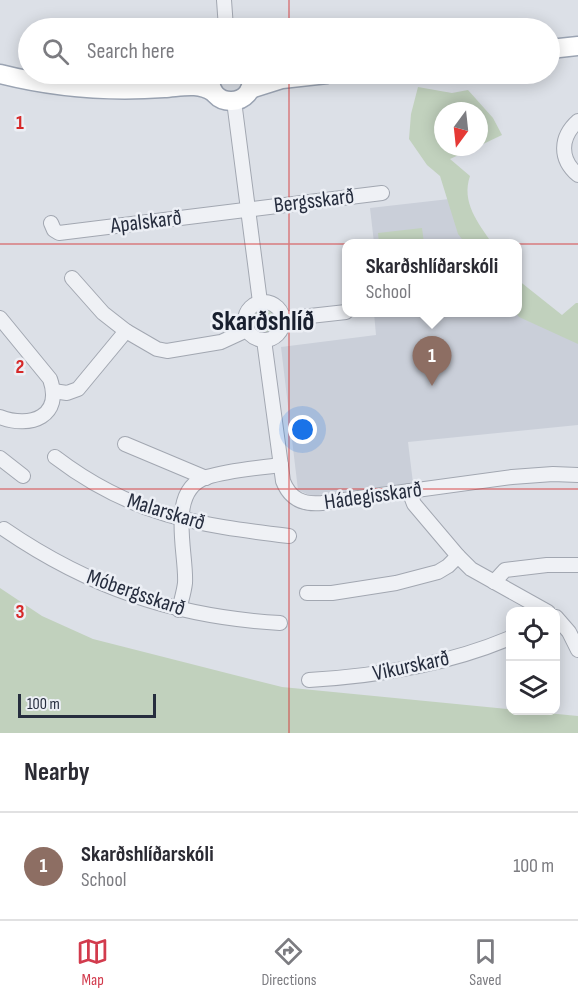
<!DOCTYPE html>
<html lang="en">
<head>
<meta charset="utf-8">
<style>
	body { margin:0; font-family:"Sofia Sans Condensed",sans-serif; background:#f2f2f3; color:#2b2b33 }
	.controls { position:absolute; right:18px; bottom:18px; display:grid; overflow:hidden; border-radius:12px; box-shadow:0 3px 15px #0003 }
	.controls button { width:54px; height:54px; display:grid; place-items:center; padding:0; border:0; border-bottom:2px solid #e1e1e2; background:#fff; color:#2b2b33; font:30px sans-serif }
	.compass { position:absolute; left:434px; top:102px; width:54px; height:54px; border-radius:50%; background:#fff; box-shadow:0 3px 15px #0003; rotate:195deg }
	.scale { position:absolute; left:18px; bottom:15px; width:138px; box-sizing:border-box; padding-left:6px; border:3px solid #262d3e; border-top:0; font-size:16px; line-height:21px; white-space:nowrap; color:#262d3e; -webkit-text-stroke:4px #eceff5; paint-order:stroke }
	.you { position:absolute; left:303px; top:430px; width:21px; height:21px; margin:-15px; border:4px solid #fff; border-radius:50%; background:#1a73e8; box-shadow:0 0 0 9px #1a73e833 }
	.badge { display:grid; place-items:center; width:39px; height:39px; border-radius:50%; background:#d23b4d; color:#fff; font-size:20px; font-weight:700 }
	.pin { position:absolute; translate:-50% -50px; filter:drop-shadow(0 2px 3px #0008) }
	.pin::after { content:''; position:absolute; top:32px; width:21px; height:18px; background:inherit; clip-path:polygon(0 0,100% 0,50% 100%) }
	.popup { position:absolute; left:342px; top:239px; width:180px; height:78px; box-sizing:border-box; display:grid; place-content:center; border-radius:12px; background:#fff; filter:drop-shadow(0 2px 4px #0005); font-size:20px; white-space:nowrap; color:#7c7c81 }
	.popup b { font-size:22px; color:#2b2b33 }
	.popup::after { content:''; position:absolute; left:50%; top:100%; margin-left:-12px; border:12px solid transparent; border-top-color:#fff }
	.list { margin:0; padding:0; list-style:none }
	h2 { display:flex; justify-content:space-between; align-items:center; height:78px; margin:0; padding:0 24px; font-size:26px }
	h2 small { font-size:20px; font-weight:400; color:#7c7c81 }
	.list li { display:grid; grid-template-columns:39px 1fr auto; gap:18px; align-items:center; box-sizing:border-box; height:108px; padding:0 24px; border-top:2px solid #e1e1e2 }
	.list b { display:block; font-size:22px; white-space:nowrap }
	.list p { margin:0; font-size:20px; white-space:nowrap; color:#7c7c81 }
	.list em { font-size:20px; font-style:normal; color:#7c7c81 }
	.icon { flex:none; width:33px; height:33px; fill:none; stroke:currentColor; stroke-width:2; stroke-linecap:round; stroke-linejoin:round }
	.map { position:relative; flex:none; width:578px; height:733px; overflow:hidden }
	.search { position:absolute; background:#fff; box-shadow:0 3px 15px #0003; left:18px; right:18px; top:18px; height:66px; display:flex; align-items:center; gap:15px; box-sizing:border-box; padding:0 21px; border-radius:33px; color:#7c7c81; font-size:22px }
	.sheet { height:186px; background:#fff }
	nav { display:flex; justify-content:space-around; align-items:center; box-sizing:border-box; height:84px; border-top:2px solid #e1e1e2; background:#fff; font-size:16px; color:#7c7c81 }
	nav a { display:grid; justify-items:center; gap:3px }
	nav .on { color:#d23b4d }
	.map>svg:first-child { display:block }
	.built { fill:#cacfd9 }
	.green { fill:#c1d1bd }
	.lines { fill:none; stroke-linecap:round; stroke-linejoin:round }
	.minor-casing { stroke:#a2a7b1; stroke-width:16 }
	.major-casing { stroke:#9ba4b3; stroke-width:21 }
	.minor { stroke:#eff1f5; stroke-width:14 }
	.major { stroke:#fff; stroke-width:18 }
	.grid { fill:none; stroke:#d62828; stroke-width:1.5; stroke-opacity:0.55 }
	.labels { text-anchor:middle; dominant-baseline:central; stroke-width:5; stroke-linejoin:round; paint-order:stroke }
	.street-label { font-size:22px; fill:#262d3e; stroke:#eceff5 }
	.district-label { font-size:28px; font-weight:bold; fill:#181f2e; stroke:#eceff5 }
	.grid-label { font-size:20px; text-anchor:middle; font-weight:bold; fill:#d62828; stroke:#eceff5; stroke-width:5; stroke-linejoin:round; paint-order:stroke }
</style>
</head>
<body>
<div class="map">
<svg width="578" height="733" viewBox="0 0 578 733">
	<rect width="100%" height="100%" fill="#dce0e7"/>
	<g class="built">
		<polygon points="458,198 481,243 374,243 370,208"/>
		<polygon points="518,312 578,342 578,425 408,442 413,483 311,496 298,490 281,347 376,335 374,313"/>
	</g>
	<g class="green">
		<path d="M418 87 452 93 468 90 493 118 502 135 479 146V111H443V147H476L450 159 470 176C461 202 478 223 492 243H465L458 234 440 176 427 165 409 139 411 114Z"/>
		<polygon points="422,228 424,243 379,243 378,233"/>
		<polygon points="518,280 562,315 576,303 578,303 578,344 519,317 516,313 518,312"/>
		<circle cx="264" cy="321" r="13"/>
		<polygon points="0,588 42,616 93,639 282,687 578,716 578,733 0,733"/>
	</g>
	<g class="lines">
		<defs>
			<g id="minor">
				<polyline points="224,0 226,28"/>
				<polyline points="234,101 260,302"/>
				<path d="M578 121C560 137 559 159 578 175"/>
				<polyline points="51,223 54,230 59,233 382,193"/>
				<polyline points="72,278 103,313 126,331 157,349 167,351 221,342 247,330"/>
				<circle cx="264" cy="321" r="19"/>
				<path d="M0 318 50 379C63 416 31 429 0 417"/>
				<polyline points="283,319 346,312"/>
				<path d="M264 340 283 481C290 499 303 505 322 503L512 477 553 474 578 475"/>
				<polyline points="53,391 67,393 78,389 126,331"/>
				<polyline points="125,444 206,478"/>
				<path d="M55 457C131 515 196 525 289 536"/>
				<polyline points="0,458 23,476"/>
				<polyline points="409,491 414,504 458,556 471,569 548,612"/>
				<path d="M4 529C90 588 176 617 280 623"/>
				<polyline points="494,582 505,570 547,565 578,565"/>
				<polyline points="307,593 332,593 396,583 438,572 448,566 458,556"/>
				<path d="M179 610C181 601 184 592 185 583 187 553 166 490 207 477 230 470 257 468 281 465"/>
				<polyline points="556,617 569,632 578,650"/>
				<path d="M309 680C378 676 446 665 510 638"/>
			</g>
			<g id="major">
				<polyline points="550,49 578,46"/>
				<path d="M0 74C55 88 108 92 164 88 181 87 198 82 213 92"/>
				<path d="M211 74C204 111 259 109 251 74"/>
				<polyline points="250,89 282,79 327,74"/>
			</g>
		</defs>
		<use href="#minor" class="minor-casing"/>
		<use href="#major" class="major-casing"/>
		<use href="#minor" class="minor"/>
		<use href="#major" class="major"/>
	</g>
	<path class="grid" d="M289 0V28M289 74V733M0 244H578M0 489H578"/>
	<g class="labels">
		<g class="street-label">
			<text transform="translate(314 201) rotate(-7)">Bergsskarð</text>
			<text transform="translate(146 222) rotate(-7)">Apalskarð</text>
			<text transform="translate(373 496) rotate(-8)">Hádegisskarð</text>
			<text transform="translate(166 512) rotate(17)">Malarskarð</text>
			<text transform="translate(136 593) rotate(19)">Móbergsskarð</text>
			<text transform="translate(411 666) rotate(-12)">Vikurskarð</text>
		</g>
		<g class="district-label">
			<text x="263" y="321">Skarðshlíð</text>
		</g>
	</g>
	<g class="grid-label">
		<text x="20" y="129">1</text>
		<text x="20" y="373">2</text>
		<text x="20" y="618">3</text>
	</g>
</svg>
<div class="controls">
<button><svg class="icon" aria-label="locate" viewBox="0 0 24 24"><circle cx="12" cy="12" r="6"/><path d="M12 2v4M12 18v4M2 12h4M18 12h4"/></svg></button>
<button><svg class="icon" aria-label="layers" viewBox="0 0 24 24"><path d="M12 4l9 5-9 5-9-5zM3 14l9 5 9-5"/></svg></button>
</div>
<svg class="compass" viewBox="-18 -18 36 36"><path d="M0-13l5 13h-10z" fill="#e53935"/><path d="M0 13l5-13h-10z" fill="#7c7c81"/></svg>
<div class="scale">100 m</div>
<div class="you"></div>
<div class="pin badge" style="left:432px;top:386px;background:#8d6e63">1</div>
<div class="popup"><b>Skarðshlíðarskóli</b>School</div>
<div class="search"><svg class="icon" aria-label="search" viewBox="0 0 24 24"><circle cx="10" cy="10" r="6"/><path d="M15 15l6 6"/></svg>Search here</div>
</div>
<section class="sheet">
<h2>Nearby<small></small></h2>
<ul class="list">
<li><span class="badge" style="background:#8d6e63">1</span><div><b>Skarðshlíðarskóli</b><p>School</p></div><em>100 m</em></li>
</ul>
</section>
<nav>
<a class="on"><svg class="icon" aria-label="map" viewBox="0 0 24 24"><path d="M3 6l6-2 6 2 6-2v14l-6 2-6-2-6 2zM9 4v14M15 6v14"/></svg>Map</a>
<a><svg class="icon" aria-label="directions" viewBox="0 0 24 24"><path d="M12 3l9 9-9 9-9-9zM9 14v-3h6M13 9l2 2-2 2"/></svg>Directions</a>
<a><svg class="icon" aria-label="saved" viewBox="0 0 24 24"><path d="M7 4h10v16l-5-4-5 4z"/></svg>Saved</a>
</nav>
</body>
</html>
